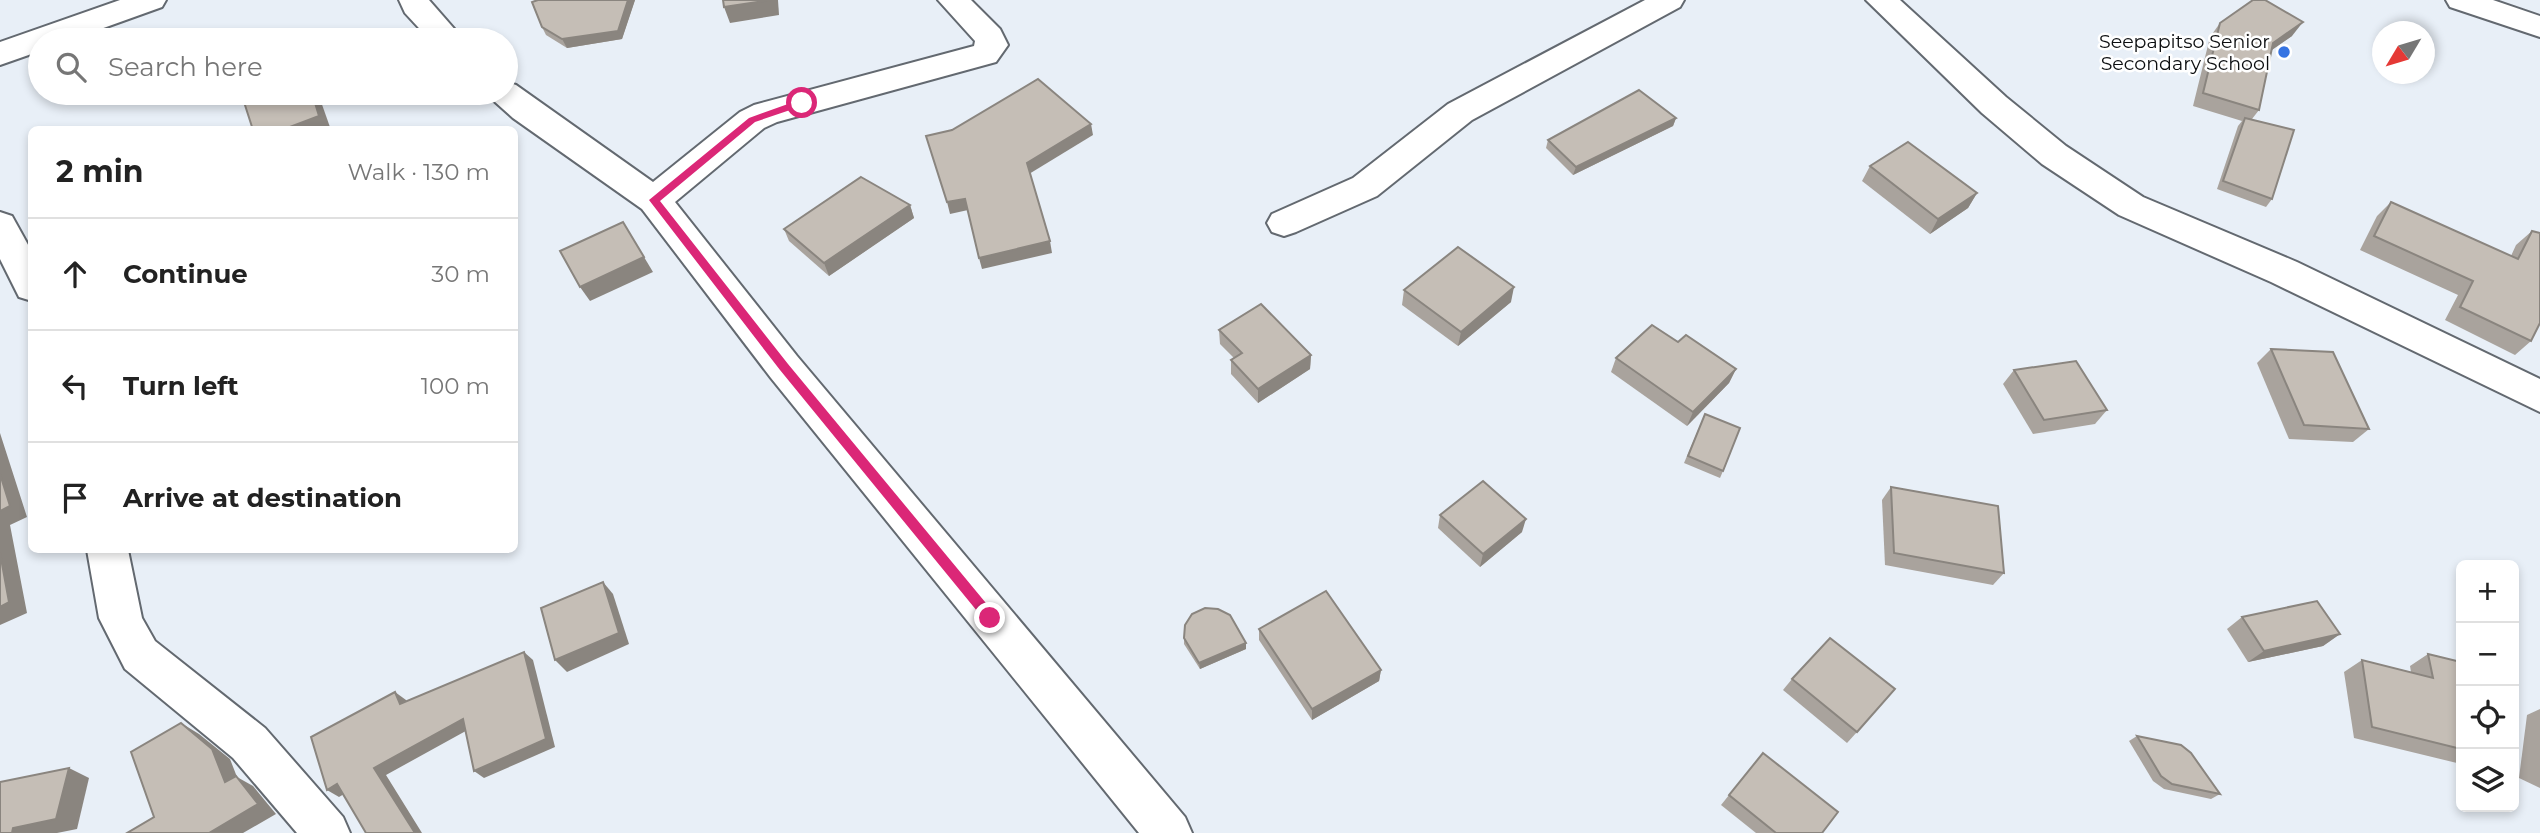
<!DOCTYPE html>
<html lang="en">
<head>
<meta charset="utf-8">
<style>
	body { margin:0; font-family:Montserrat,sans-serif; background:#f2f2f2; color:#222 }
	.controls { position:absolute; right:21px; bottom:21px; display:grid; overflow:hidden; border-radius:10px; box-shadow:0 4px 10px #0003 }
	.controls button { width:63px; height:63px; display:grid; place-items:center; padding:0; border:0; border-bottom:2px solid #e0e0e0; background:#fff; color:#222; font:35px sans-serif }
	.compass { position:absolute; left:2372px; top:21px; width:63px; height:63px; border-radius:50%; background:#fff; box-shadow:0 4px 10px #0003; rotate:232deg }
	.stop { position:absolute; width:21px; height:21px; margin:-16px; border:5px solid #db2777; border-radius:50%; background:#fff }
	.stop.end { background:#db2777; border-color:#fff; box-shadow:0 2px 7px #0008 }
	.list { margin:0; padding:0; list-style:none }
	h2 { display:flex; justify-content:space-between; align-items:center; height:91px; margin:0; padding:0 28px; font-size:30px }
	h2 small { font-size:23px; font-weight:400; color:#767676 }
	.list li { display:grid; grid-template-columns:46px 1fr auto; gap:21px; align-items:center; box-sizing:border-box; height:112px; padding:0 28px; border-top:2px solid #e0e0e0 }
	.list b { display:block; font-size:26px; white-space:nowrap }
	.list em { font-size:23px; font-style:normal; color:#767676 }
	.icon { flex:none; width:38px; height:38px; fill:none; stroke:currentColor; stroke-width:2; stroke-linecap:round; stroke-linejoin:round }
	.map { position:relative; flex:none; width:2540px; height:833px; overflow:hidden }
	.search { position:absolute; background:#fff; box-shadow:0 4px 10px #0003; left:28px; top:28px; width:490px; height:77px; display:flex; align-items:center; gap:18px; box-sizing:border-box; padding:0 24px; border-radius:38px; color:#767676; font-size:26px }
	.panel { position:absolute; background:#fff; box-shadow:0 4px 10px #0003; left:28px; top:126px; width:490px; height:427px; border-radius:10px }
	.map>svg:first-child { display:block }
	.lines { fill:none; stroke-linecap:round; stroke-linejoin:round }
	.minor-casing { stroke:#636970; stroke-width:4 }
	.minor { fill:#fff; fill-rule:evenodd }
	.wall { fill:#a9a39d }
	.shaded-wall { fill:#8a857f }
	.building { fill:#c5beb6; stroke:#8a857f; stroke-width:2 }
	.route { fill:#db2777 }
	.poi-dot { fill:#3674e2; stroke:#fff; stroke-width:2.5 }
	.labels { text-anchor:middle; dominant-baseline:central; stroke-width:5; stroke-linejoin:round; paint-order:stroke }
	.poi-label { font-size:19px; fill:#0c0e10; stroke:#fff; text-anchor:end }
</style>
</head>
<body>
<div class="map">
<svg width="2540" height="833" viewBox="0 0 2540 833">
	<rect width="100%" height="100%" fill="#e8eff7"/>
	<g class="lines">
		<defs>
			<g id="minor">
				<polygon points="120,0 166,0 162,7 70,40 40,40 40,51 0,65 0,42"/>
				<polygon points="399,0 429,0 464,40 430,40 405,13"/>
				<polygon points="938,0 971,0 1000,29 1008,45 996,62 777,122 764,128 675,202 797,356 1185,817 1192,833 1139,833 771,378 642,209 513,118 494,101 489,93 506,93 506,82 516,85 653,182 740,112 754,105 974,46 975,41"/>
				<polygon points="1645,0 1684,0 1680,7 1472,120 1377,196 1296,232 1284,236 1272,232 1267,223 1272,214 1353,178 1448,104"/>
				<polygon points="1866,0 1900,0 2006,97 2066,146 2143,197 2297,262 2540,379 2540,412 2271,282 2119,215 2042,164 1982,113"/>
				<polygon points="2446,0 2493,0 2540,16 2540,37 2450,7"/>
				<polygon points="0,212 12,216 32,252 32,301 19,297 0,259"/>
				<polygon points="87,550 128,550 142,618 155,641 265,728 343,817 350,833 297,833 233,758 125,669 99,618"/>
			</g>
		</defs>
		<use href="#minor" class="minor-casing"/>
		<use href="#minor" class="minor"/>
	</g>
	<g class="wall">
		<polygon points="538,0 635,0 622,39 567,48 546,35 542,27"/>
		<polygon points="2220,23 2292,36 2271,50 2259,110 2252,119 2272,199 2266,207 2217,189 2238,126 2242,121 2193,106 2210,37"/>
		<polygon points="1676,118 1673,126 1573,175 1546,148 1548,140"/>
		<polygon points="1870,166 1977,193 1968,208 1930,234 1862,181"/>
		<polygon points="2391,202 2511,256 2516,245 2532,231 2531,341 2515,355 2445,320 2458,295 2360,250 2377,216"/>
		<polygon points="910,205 914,218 829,276 789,241 784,229"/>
		<polygon points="1404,290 1511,302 1458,346 1402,305"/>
		<polygon points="1219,330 1311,355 1310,369 1258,403 1231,374 1231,360 1234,358 1220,344"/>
		<polygon points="1678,342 1736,369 1729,383 1687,426 1611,372 1616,358"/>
		<polygon points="2271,349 2369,429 2353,442 2289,439 2257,363"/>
		<polygon points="2014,370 2107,410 2095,424 2033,434 2003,384"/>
		<polygon points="1705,414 1723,471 1720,478 1684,463"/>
		<polygon points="1891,487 2004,573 1993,585 1885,565 1882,500"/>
		<polygon points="1440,515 1522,532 1480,567 1438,528"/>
		<polygon points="2242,617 2340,634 2323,646 2248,662 2227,629"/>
		<polygon points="1259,629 1381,670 1379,681 1312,720 1259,640"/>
		<polygon points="1184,638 1246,643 1246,649 1200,669 1184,644"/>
		<polygon points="2428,654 2461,662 2461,764 2354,738 2344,672 2362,660 2411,672 2410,666"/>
		<polygon points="1792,679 1857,732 1847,743 1783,690"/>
		<polygon points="2540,709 2540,788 2519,778 2527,715"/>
		<polygon points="2137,736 2220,794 2211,799 2164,789 2153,781 2129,741"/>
		<polygon points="1763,753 1822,833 1756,833 1721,805"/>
	</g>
	<g class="shaded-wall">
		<polygon points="628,0 635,0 622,39 567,48 562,39"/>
		<polygon points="771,0 778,0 779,15 730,23 724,7"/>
		<polygon points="2303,22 2292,36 2262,57 2273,43"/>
		<polygon points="312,93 317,93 319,96 331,130 282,130"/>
		<polygon points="1676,118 1673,126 1573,175 1576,167"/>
		<polygon points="1091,124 1093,135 1029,174 1027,163"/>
		<polygon points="1977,193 1968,208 1930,234 1938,219"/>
		<polygon points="965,199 968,210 950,214 947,202"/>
		<polygon points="910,205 914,218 829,276 824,263"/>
		<polygon points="1050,241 1052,253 982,269 979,258"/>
		<polygon points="644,257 653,272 590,301 580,287"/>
		<polygon points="1514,287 1511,302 1458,346 1461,332"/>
		<polygon points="1311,355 1310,369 1258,403 1258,389"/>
		<polygon points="1736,369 1729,383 1687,426 1693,412"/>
		<polygon points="0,433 27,517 10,525 27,613 0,625"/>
		<polygon points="1526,519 1522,532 1480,567 1483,554"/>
		<polygon points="603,582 613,594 629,644 567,672 555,660"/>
		<polygon points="2340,634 2323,646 2248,662 2264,651"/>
		<polygon points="1246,643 1246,649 1200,669 1199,663"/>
		<polygon points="524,652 533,660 555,747 484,778 474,771"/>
		<polygon points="1381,670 1379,681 1312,720 1312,709"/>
		<polygon points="395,692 406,700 411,712 400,704"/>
		<polygon points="463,719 473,727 386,775 422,833 415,833 374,768"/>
		<polygon points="181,723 199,734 230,759 237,777 253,786 276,814 243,833 209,833"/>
		<polygon points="69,768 89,778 77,829 57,833 12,833 13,828"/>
		<polygon points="337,784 349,791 339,797 327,790"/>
	</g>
	<g class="building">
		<polygon points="538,0 628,0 618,31 562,39 542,27 532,2"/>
		<polygon points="723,0 771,0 724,7"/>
		<polygon points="2253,0 2265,0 2303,22 2273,43 2259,110 2203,93 2220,23"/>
		<polygon points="1038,79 1091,124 1027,163 1050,241 979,258 965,199 947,202 926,136 952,130"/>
		<polygon points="1639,90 1676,118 1576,167 1548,140"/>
		<polygon points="272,93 312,93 319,116 282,130 253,130 244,102"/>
		<polygon points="2245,118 2294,130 2272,199 2223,181"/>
		<polygon points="1908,142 1977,193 1938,219 1870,166"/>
		<polygon points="861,177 910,205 824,263 784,229"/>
		<polygon points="2391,202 2518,259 2532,231 2540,233 2540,323 2531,341 2460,307 2473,281 2374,236"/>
		<polygon points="623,222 644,257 580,287 560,251"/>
		<polygon points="1458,247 1514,287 1461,332 1404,290"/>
		<polygon points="1261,304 1311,355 1258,389 1231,360 1242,353 1219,330"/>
		<polygon points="1652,325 1678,342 1686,335 1736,369 1693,412 1616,358"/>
		<polygon points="2271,349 2333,352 2369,429 2304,425"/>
		<polygon points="2076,361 2107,410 2044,420 2014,370"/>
		<polygon points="1705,414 1740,428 1723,471 1688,456"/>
		<polygon points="0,474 10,506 0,511"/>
		<polygon points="1483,481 1526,519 1483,554 1440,515"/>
		<polygon points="1891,487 1998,506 2004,573 1894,553"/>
		<polygon points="0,553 9,602 0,607"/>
		<polygon points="603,582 619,633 555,660 541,608"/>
		<polygon points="1326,591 1381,670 1312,709 1259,629"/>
		<polygon points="2317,601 2340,634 2264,651 2242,617"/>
		<polygon points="1205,608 1218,609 1230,615 1246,643 1199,663 1184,638 1185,625 1192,614"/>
		<polygon points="1830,638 1895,689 1857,732 1792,679"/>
		<polygon points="524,652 546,739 474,771 463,719 374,768 415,833 366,833 337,784 327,790 311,737 395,692 400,704"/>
		<polygon points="2428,654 2461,662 2461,749 2372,727 2362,660 2433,678"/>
		<polygon points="181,723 212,749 225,782 236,776 258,804 209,833 127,833 154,817 131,752"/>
		<polygon points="2137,736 2181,745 2191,753 2220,794 2172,784 2161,776"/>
		<polygon points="1763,753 1838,812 1822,833 1776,833 1729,795"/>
		<polygon points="69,768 56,819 13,828 12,833 0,833 0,782"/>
	</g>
	<polygon class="route" points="802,99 805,100 805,105 755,122 660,201 788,364 995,614 997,618 990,624 986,622 780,370 649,200 749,118"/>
	<circle class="poi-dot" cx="2284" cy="52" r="7"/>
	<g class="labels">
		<g class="poi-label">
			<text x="2270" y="41">Seepapitso Senior<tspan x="2270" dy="22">Secondary School</tspan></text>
		</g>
	</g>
</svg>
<div class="controls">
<button>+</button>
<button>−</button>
<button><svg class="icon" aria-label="locate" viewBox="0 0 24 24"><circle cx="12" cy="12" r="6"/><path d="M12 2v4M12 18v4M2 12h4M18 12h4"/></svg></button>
<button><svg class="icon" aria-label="layers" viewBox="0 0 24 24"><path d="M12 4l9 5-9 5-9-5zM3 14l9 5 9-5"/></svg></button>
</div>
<svg class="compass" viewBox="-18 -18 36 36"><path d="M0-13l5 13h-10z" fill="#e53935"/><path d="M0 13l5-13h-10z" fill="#767676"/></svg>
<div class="stop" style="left:802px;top:103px"></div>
<div class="stop end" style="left:990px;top:618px"></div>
<div class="search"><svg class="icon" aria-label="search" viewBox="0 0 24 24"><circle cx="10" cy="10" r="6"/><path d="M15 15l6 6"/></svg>Search here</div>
<section class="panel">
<h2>2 min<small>Walk · 130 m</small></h2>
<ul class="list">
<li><svg class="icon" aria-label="ahead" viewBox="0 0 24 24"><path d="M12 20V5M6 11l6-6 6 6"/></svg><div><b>Continue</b></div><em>30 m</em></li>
<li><svg class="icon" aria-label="left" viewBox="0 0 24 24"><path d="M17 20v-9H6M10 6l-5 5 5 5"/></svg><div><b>Turn left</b></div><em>100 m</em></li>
<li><svg class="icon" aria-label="arrive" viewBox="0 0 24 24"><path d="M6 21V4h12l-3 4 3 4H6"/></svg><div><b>Arrive at destination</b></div></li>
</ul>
</section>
</div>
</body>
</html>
